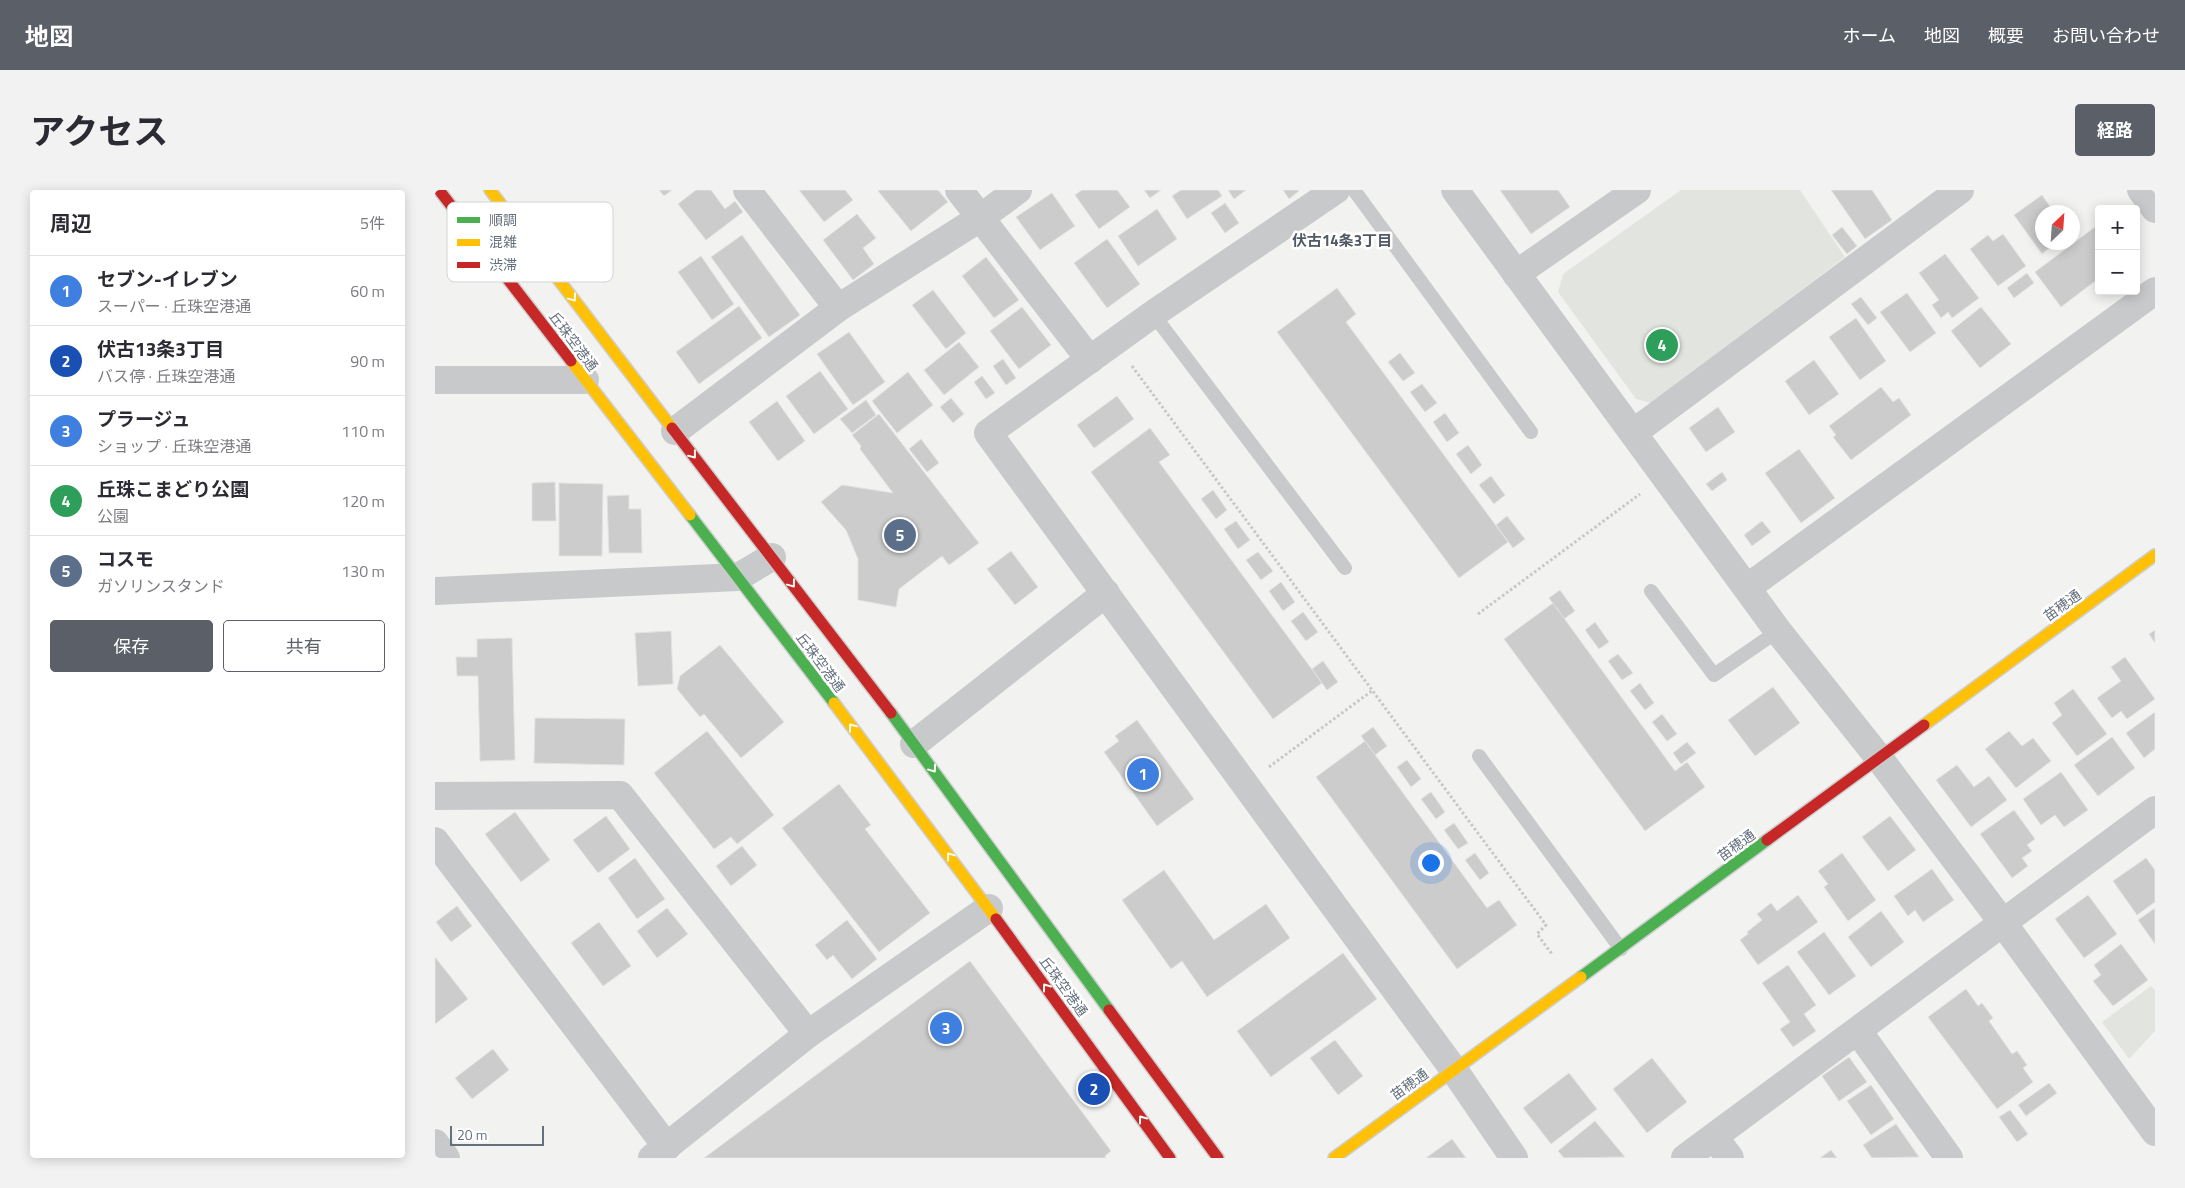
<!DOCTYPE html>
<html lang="ja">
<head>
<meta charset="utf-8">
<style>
	body { margin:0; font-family:"Titillium Web","Noto Sans JP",sans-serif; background:#f2f2f3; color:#2b2b33 }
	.controls { position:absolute; right:15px; top:15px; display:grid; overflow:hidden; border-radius:5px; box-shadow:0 2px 12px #0003 }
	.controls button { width:45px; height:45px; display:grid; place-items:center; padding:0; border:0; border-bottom:1px solid #e1e1e2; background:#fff; color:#2b2b33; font:25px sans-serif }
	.compass { position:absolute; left:1600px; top:15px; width:45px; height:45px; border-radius:50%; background:#fff; box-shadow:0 2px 12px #0003; rotate:25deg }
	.scale { position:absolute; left:15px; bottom:12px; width:94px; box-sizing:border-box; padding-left:5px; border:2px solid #65707e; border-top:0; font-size:14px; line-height:18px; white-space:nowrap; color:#65707e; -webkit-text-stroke:4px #fff; paint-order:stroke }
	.you { position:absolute; left:995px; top:672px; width:18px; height:18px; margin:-12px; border:4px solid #fff; border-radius:50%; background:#1a73e8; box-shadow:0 0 0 8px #1a73e833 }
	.badge { display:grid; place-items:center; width:32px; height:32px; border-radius:50%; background:#5b5f67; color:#fff; font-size:16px; font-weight:700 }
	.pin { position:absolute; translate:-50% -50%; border:2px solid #fff; box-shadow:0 1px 5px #0006 }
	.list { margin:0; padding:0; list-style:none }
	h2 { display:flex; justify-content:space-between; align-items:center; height:65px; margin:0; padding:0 20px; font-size:21px }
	h2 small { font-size:16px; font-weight:400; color:#7c7c81 }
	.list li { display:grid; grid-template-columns:32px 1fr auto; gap:15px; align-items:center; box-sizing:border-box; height:70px; padding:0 20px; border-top:1px solid #e1e1e2 }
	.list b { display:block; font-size:19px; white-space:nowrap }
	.list p { margin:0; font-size:16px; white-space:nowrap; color:#7c7c81 }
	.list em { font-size:16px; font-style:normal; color:#7c7c81 }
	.actions { display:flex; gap:10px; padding:15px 20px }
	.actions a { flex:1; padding:11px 0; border:1px solid #5b5f67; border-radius:5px; text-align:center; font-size:18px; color:#5b5f67 }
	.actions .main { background:#5b5f67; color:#fff }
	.map { position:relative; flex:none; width:1720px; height:968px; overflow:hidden; border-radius:5px }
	header { display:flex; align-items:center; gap:30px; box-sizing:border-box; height:70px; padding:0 25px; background:#5b5f67; color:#fff }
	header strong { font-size:24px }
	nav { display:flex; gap:28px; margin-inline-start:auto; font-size:18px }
	.intro { display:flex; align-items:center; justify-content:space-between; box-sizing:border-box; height:120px; padding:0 30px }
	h1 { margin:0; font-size:35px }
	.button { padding:12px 22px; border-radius:5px; background:#5b5f67; color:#fff; font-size:18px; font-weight:700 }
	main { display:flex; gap:30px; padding:0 30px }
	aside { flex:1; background:#fff; border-radius:5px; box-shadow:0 2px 12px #0003 }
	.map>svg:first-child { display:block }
	.green { fill:#e2e5df }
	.building { fill:#cccccd; stroke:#e2e2e1 }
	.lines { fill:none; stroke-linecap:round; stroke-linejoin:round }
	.fast-casing { stroke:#cecfcf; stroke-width:14 }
	.slow-casing { stroke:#cecfcf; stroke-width:14 }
	.jam-casing { stroke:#cecfcf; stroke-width:14 }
	.path { stroke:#c7c7c7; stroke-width:3; stroke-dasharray:2.5 2.5; stroke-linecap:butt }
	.lane { stroke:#c8c9ca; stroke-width:14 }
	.street { stroke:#c8c9ca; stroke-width:28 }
	.fast { stroke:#4caf50; stroke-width:11 }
	.slow { stroke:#ffc107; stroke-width:11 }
	.jam { stroke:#c62828; stroke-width:11 }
	.oneway { stroke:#f6fbf6 }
	.labels { text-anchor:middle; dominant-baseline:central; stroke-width:5; stroke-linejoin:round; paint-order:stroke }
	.street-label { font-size:14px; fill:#65707e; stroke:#fff }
	.neighbourhood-label { font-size:15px; font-weight:bold; fill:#525a64; stroke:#fff }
	.key { fill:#fff; stroke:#d1d4d8; stroke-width:1 }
	.key-label { font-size:14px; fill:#65707e }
</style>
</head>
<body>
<header>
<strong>地図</strong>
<nav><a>ホーム</a><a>地図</a><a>概要</a><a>お問い合わせ</a></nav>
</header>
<div class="intro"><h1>アクセス</h1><a class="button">経路</a></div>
<main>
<aside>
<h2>周辺<small>5件</small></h2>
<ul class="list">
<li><span class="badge" style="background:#3f7fe0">1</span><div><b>セブン-イレブン</b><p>スーパー · 丘珠空港通</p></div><em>60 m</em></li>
<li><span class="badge" style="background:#1a4fb4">2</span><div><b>伏古13条3丁目</b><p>バス停 · 丘珠空港通</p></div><em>90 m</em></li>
<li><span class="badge" style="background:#3f7fe0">3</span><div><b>プラージュ</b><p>ショップ · 丘珠空港通</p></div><em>110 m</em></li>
<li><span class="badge" style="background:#2e9e5b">4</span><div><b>丘珠こまどり公園</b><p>公園</p></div><em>120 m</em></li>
<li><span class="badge" style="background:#5c6f8a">5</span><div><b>コスモ</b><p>ガソリンスタンド</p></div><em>130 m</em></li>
</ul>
<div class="actions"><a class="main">保存</a><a>共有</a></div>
</aside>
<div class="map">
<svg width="1720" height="968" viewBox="0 0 1720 968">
	<rect width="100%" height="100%" fill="#f2f3f1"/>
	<g class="green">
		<polygon points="1246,0 1365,0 1410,67 1216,213 1201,209 1123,102 1128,84"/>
		<polygon points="1716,796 1720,800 1720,841 1694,869 1667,832"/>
	</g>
	<g class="building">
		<polygon points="224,0 237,0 229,6"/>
		<polygon points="261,0 276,0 290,19 300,11 308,22 271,50 243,14"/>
		<polygon points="364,0 410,0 418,10 389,32"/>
		<polygon points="445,0 503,0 513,12 476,41 443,1"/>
		<polygon points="647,0 682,0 695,17 664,39 640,5"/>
		<polygon points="709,0 726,0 715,8"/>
		<polygon points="746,0 783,0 787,6 752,29 737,6"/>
		<polygon points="793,0 811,0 799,9"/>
		<polygon points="848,0 863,0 864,1 854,9"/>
		<polygon points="1065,0 1123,0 1135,17 1096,44"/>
		<polygon points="1396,0 1437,0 1457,30 1430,49"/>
		<polygon points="617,3 640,36 605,60 581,27"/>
		<polygon points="1607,5 1619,22 1608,22 1608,52 1622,52 1607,64 1579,25"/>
		<polygon points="790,13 804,33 790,43 776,23"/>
		<polygon points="722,19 742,49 703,76 683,46"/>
		<polygon points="422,24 441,48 428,58 439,74 418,90 388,50"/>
		<polygon points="1664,34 1664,88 1626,117 1600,82"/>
		<polygon points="1407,37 1422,56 1412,64 1397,45"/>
		<polygon points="1568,44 1591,76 1563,96 1535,59 1553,45 1558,51"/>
		<polygon points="307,45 365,125 334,147 276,67"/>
		<polygon points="672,49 705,94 672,118 639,73"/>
		<polygon points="1510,64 1544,108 1517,128 1513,122 1506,128 1497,115 1504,110 1484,83"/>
		<polygon points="266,66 299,114 277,130 243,82"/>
		<polygon points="551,67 584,110 559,128 527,86"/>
		<polygon points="1592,83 1599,93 1579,108 1572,98"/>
		<polygon points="902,98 921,124 911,132 1073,352 1024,388 842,142"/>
		<polygon points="498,100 531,143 511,159 477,115"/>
		<polygon points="1472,103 1501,143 1475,162 1445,122"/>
		<polygon points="1426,107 1442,128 1433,135 1416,114"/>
		<polygon points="304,116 327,148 264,194 241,162"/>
		<polygon points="587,117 616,155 584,179 555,141"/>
		<polygon points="1546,117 1576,154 1545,178 1516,141"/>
		<polygon points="1421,128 1451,171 1425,190 1394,147"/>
		<polygon points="414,142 450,192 418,215 382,164"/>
		<polygon points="524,152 544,177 509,205 489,180"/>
		<polygon points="965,163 980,183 968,191 953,172"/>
		<polygon points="568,169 581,188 571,195 558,176"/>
		<polygon points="1379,170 1404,204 1374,225 1350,191"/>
		<polygon points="385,181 413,219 379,244 351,206"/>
		<polygon points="473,182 498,215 462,243 437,211"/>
		<polygon points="547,186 560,203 551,209 539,192"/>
		<polygon points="987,194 1002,213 990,222 975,202"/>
		<polygon points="1446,197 1458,212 1464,208 1476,225 1416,270 1398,247 1401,245 1394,236"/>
		<polygon points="682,206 699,229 659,258 642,235"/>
		<polygon points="516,208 529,224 518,233 505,217"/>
		<polygon points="431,210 441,225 417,243 405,229"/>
		<polygon points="342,211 370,251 343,271 314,232"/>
		<polygon points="1283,217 1300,242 1271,262 1254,238"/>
		<polygon points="1010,223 1024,243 1012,252 998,232"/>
		<polygon points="444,224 544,353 514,375 507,366 464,399 461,417 423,410 423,369 411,340 386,312 407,295 458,303 425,259 426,256 417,245"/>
		<polygon points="715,238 735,265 724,272 887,493 838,529 656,282"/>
		<polygon points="486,249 504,273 492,282 474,259"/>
		<polygon points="1033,255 1047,275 1036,284 1021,264"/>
		<polygon points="1364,259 1400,308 1366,333 1330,283"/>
		<polygon points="1287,282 1292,290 1277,301 1271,294"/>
		<polygon points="1056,286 1070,305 1059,314 1044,295"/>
		<polygon points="120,292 121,331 97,331 97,293"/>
		<polygon points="124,293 168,294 167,366 124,366"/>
		<polygon points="778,300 792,320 781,329 766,309"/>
		<polygon points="194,305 194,319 206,319 207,363 174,363 172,306"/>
		<polygon points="1072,326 1090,349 1078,358 1061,335"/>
		<polygon points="801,331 815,350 803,359 789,339"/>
		<polygon points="1327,331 1336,342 1317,356 1309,345"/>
		<polygon points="576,361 603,397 580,415 552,379"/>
		<polygon points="823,362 838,381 826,390 811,370"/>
		<polygon points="846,392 860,412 848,421 834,401"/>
		<polygon points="1125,400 1140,421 1129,429 1114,408"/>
		<polygon points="1118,413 1240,581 1252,572 1270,597 1210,641 1069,449"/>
		<polygon points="868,422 883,442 871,451 856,431"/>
		<polygon points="1160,432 1174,452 1164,459 1150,440"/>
		<polygon points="1720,440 1720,453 1714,444"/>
		<polygon points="236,441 238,494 203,496 200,443"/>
		<polygon points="77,448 80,570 45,571 43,486 22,486 21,467 42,467 42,449"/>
		<polygon points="285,455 349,532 306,568 269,524 265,527 242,499 245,486"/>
		<polygon points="1183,464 1198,483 1187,490 1173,471"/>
		<polygon points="1690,467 1720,509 1692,529 1686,521 1677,528 1662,508 1686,491 1676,477"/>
		<polygon points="888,471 903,492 892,500 877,479"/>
		<polygon points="1205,493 1219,513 1210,520 1195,501"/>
		<polygon points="1338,497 1365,533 1320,566 1293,530"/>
		<polygon points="1638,499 1672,544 1642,566 1617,533 1627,525 1619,513"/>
		<polygon points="1720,522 1720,559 1709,568 1691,543"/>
		<polygon points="1227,524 1242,544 1232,551 1217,532"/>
		<polygon points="100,528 190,529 189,575 99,573"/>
		<polygon points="702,530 759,609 722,636 669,562 684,551 680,546"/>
		<polygon points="938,537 952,556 940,565 926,546"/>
		<polygon points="272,541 339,625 302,654 296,647 279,659 219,583"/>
		<polygon points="1574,541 1587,556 1598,548 1616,571 1581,598 1550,559"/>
		<polygon points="1677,547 1700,578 1663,606 1639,575"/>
		<polygon points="930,551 1052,718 1064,710 1082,735 1022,779 881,587"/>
		<polygon points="1252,552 1261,563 1246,574 1238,563"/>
		<polygon points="972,570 986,589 976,597 962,577"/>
		<polygon points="1522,575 1539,597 1554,586 1572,610 1536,637 1501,590"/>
		<polygon points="1626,582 1653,620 1629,637 1620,625 1606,635 1588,609"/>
		<polygon points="404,594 436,635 430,639 495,723 444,762 347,638"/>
		<polygon points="996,602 1010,622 1001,629 986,609"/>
		<polygon points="1579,620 1600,649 1592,655 1597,661 1587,668 1593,676 1577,688 1545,644"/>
		<polygon points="80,622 115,670 86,692 50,644"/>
		<polygon points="171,626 195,659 163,683 138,650"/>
		<polygon points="1455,626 1481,660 1453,681 1427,647"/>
		<polygon points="1019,633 1033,653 1023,659 1009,640"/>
		<polygon points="307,656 322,675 296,696 281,676"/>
		<polygon points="1040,663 1054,683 1045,690 1030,670"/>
		<polygon points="1407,663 1441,710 1413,731 1389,697 1393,694 1383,681"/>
		<polygon points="200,668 230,709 202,729 173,688"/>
		<polygon points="1711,668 1720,680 1720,712 1702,725 1678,691"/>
		<polygon points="1497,679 1519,710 1488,732 1480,720 1473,726 1459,706"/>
		<polygon points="729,680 779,750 831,714 855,748 772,807 747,771 736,779 687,710"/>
		<polygon points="1363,705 1383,732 1323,775 1305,750 1313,744 1312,742 1327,730 1322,724 1336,713 1342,721"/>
		<polygon points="1653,705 1682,744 1649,768 1620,729"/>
		<polygon points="22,716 37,736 16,752 1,732"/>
		<polygon points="232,718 253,744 222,768 202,741"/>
		<polygon points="1720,718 1720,754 1703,730"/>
		<polygon points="1446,721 1469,752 1436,777 1413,747"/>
		<polygon points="412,730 442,769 417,789 398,765 392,770 380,755"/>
		<polygon points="164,732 196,776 168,796 136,753"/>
		<polygon points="1389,742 1421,786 1394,805 1362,762"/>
		<polygon points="1686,754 1713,790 1678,816 1658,791 1666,785 1659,775"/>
		<polygon points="908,763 942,809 836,887 802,841"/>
		<polygon points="0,767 33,809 0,834"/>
		<polygon points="535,771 676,961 670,966 671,968 269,968"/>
		<polygon points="1353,775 1381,815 1369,824 1381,841 1358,857 1345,839 1355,832 1327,793"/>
		<polygon points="1531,799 1543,816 1547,813 1558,828 1554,831 1577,864 1582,861 1592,875 1588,878 1598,892 1562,919 1493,827"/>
		<polygon points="900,850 928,886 903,905 875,868"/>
		<polygon points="58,859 74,880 37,909 20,888"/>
		<polygon points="1414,867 1432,892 1404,911 1387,886"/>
		<polygon points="1217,868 1252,912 1212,943 1178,899"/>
		<polygon points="1134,883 1162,919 1116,954 1088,918"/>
		<polygon points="1614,893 1622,903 1591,926 1583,915"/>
		<polygon points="1436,895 1459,929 1436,945 1412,911"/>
		<polygon points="1575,920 1593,944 1582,952 1564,927"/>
		<polygon points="1160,931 1190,967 1129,968 1123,961"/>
		<polygon points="1461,934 1484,967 1437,968 1428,955"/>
		<polygon points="1017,949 1031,968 991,968"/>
		<polygon points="1396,960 1402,968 1385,968"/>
	</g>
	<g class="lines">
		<defs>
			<g id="fast">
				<polyline points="255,325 399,513"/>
				<polyline points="456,523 674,820"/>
				<polyline points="1146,787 1332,650"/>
			</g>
			<g id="slow">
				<polyline points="55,0 237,238"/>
				<polyline points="136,171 255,325"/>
				<polyline points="399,513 561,729"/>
				<polyline points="1489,535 1720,365"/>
				<polyline points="899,968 1146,787"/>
			</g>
			<g id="jam">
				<polyline points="4,0 136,171"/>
				<polyline points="237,238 456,523"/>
				<polyline points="1332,650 1489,535"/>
				<polyline points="561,729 735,968"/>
				<polyline points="674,820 783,968"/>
			</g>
		</defs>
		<use href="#fast" class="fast-casing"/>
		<use href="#slow" class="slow-casing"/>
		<use href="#jam" class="jam-casing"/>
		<g class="path">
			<polyline points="697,176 1111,735 1102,744 1117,764"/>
			<polyline points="1043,424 1205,304"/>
			<polyline points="834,577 938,500"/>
		</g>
		<g class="lane">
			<polyline points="919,0 1096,242"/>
			<polyline points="718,124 910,378"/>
			<polyline points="1216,401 1279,485 1343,441"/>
			<polyline points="1044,566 1186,759"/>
		</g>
		<g class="street">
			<polyline points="312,0 403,118"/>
			<polyline points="524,0 655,170"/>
			<polyline points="901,0 718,124 553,243 1019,880 1079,968"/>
			<polyline points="1020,0 1343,441 1444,568 1568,733 1720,942"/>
			<polyline points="1706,0 1720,19"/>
			<polyline points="1081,84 1202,0"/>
			<polyline points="0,190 150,190"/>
			<polyline points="240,241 403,118 545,28 583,0"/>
			<polyline points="1198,243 1525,0"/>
			<polyline points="1313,397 1720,101"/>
			<polyline points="0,401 303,387 337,367"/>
			<polyline points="479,554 671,403"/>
			<polyline points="0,606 185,605 373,844"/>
			<polyline points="0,651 232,957"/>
			<polyline points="1423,841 1514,968"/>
			<polyline points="1279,947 1295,968"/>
			<polyline points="0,953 11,968"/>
			<polyline points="217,968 373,844 554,718"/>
			<polyline points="1250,968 1720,620"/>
		</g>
		<use href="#fast" class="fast"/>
		<use href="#slow" class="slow"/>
		<use href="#jam" class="jam"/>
	</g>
	<defs><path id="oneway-chevron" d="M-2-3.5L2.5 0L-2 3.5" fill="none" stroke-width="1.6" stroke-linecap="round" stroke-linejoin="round" transform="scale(1.25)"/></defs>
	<g class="oneway">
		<use href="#oneway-chevron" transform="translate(138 108) rotate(53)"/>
		<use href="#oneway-chevron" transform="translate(258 265) rotate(52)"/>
		<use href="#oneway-chevron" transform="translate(357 394) rotate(53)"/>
		<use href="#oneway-chevron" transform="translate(417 537) rotate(-127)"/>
		<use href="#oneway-chevron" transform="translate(498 579) rotate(54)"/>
		<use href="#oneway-chevron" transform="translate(515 666) rotate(-127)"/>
		<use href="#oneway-chevron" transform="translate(611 797) rotate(-126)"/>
		<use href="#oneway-chevron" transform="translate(707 929) rotate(-126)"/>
	</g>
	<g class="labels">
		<g class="street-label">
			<text transform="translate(139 151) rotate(53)">丘珠空港通</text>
			<text transform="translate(1627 415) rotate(-36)">苗穂通</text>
			<text transform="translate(386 472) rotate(53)">丘珠空港通</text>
			<text transform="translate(1301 655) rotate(-36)">苗穂通</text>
			<text transform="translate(629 796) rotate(54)">丘珠空港通</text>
			<text transform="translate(974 894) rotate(-36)">苗穂通</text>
		</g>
		<g class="neighbourhood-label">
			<text x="907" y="50">伏古14条3丁目</text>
		</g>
	</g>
	<rect x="12" y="12" width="166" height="80" rx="8" class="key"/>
	<rect x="22" y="27" width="23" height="6" fill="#4caf50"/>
	<rect x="22" y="49" width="23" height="7" fill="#ffc107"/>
	<rect x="22" y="72" width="23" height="6" fill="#c62828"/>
	<g class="key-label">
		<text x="54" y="35">順調</text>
		<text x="54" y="57">混雑</text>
		<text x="54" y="80">渋滞</text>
	</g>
</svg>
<div class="controls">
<button>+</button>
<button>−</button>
</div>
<svg class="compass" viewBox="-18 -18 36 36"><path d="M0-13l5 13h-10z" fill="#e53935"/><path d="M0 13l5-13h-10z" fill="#7c7c81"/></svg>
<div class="scale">20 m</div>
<div class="you"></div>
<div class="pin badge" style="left:708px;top:584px;background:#3f7fe0">1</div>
<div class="pin badge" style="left:659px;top:899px;background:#1a4fb4">2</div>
<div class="pin badge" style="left:511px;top:838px;background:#3f7fe0">3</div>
<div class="pin badge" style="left:1227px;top:155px;background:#2e9e5b">4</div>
<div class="pin badge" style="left:465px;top:345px;background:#5c6f8a">5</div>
</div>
</main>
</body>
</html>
